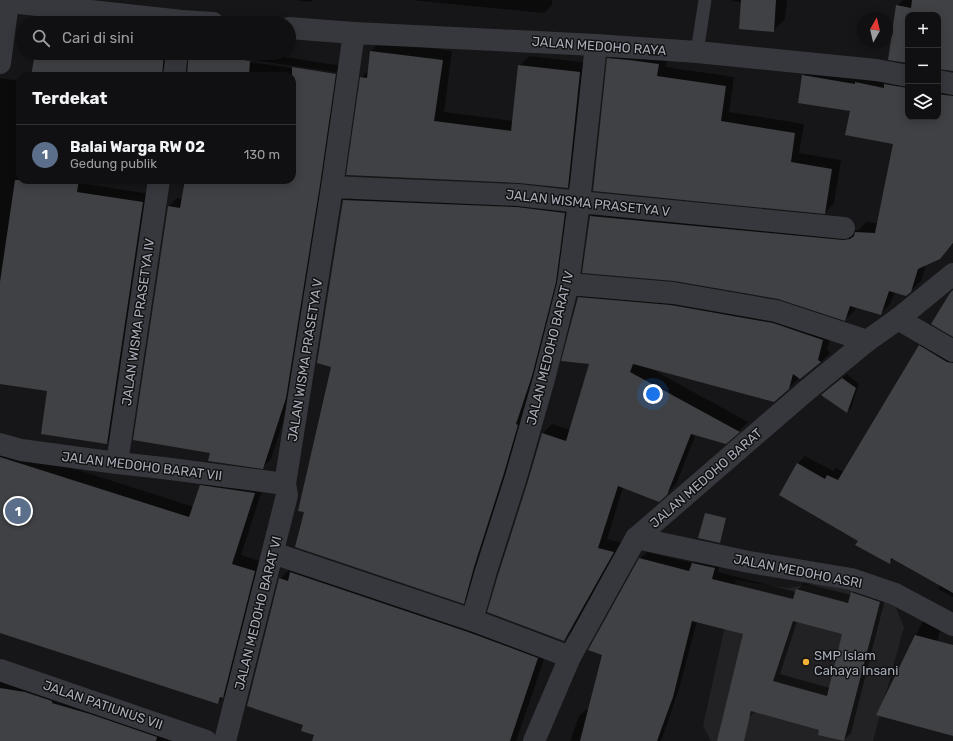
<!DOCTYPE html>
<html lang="id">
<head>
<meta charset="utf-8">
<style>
	body { margin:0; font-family:Rubik,sans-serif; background:#19191b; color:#f1f3f6 }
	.controls { position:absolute; right:12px; top:12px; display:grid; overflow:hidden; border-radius:8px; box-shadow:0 2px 10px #0003 }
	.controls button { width:36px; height:36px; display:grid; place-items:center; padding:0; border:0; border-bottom:1px solid #303032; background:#101012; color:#f1f3f6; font:20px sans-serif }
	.compass { position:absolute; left:857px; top:12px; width:36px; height:36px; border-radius:50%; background:#101012; box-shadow:0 2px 10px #0003; rotate:8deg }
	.you { position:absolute; left:653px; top:394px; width:14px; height:14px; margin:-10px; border:3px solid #fff; border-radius:50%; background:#1a73e8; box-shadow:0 0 0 6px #1a73e833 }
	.badge { display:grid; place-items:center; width:26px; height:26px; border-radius:50%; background:#f2b134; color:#fff; font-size:13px; font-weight:700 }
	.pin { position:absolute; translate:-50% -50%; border:2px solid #fff; box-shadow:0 1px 4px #0006 }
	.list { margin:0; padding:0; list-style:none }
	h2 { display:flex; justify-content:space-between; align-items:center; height:52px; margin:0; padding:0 16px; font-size:17px }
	h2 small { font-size:13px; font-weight:400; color:#9c9d9f }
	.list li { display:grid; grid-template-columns:26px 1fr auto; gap:12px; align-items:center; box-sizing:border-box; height:60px; padding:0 16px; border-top:1px solid #303032 }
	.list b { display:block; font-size:15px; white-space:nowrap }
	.list p { margin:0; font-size:13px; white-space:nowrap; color:#9c9d9f }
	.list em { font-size:13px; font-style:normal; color:#9c9d9f }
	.icon { flex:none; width:22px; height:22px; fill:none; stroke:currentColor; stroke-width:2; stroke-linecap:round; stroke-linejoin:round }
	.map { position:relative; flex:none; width:953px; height:741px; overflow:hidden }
	.search { position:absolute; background:#101012; box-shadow:0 2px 10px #0003; left:16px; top:16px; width:280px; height:44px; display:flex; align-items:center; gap:10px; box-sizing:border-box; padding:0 14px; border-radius:22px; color:#9c9d9f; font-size:15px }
	.panel { position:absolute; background:#101012; box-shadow:0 2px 10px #0003; left:16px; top:72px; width:280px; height:112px; border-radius:12px }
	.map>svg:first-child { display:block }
	.built { fill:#222225 }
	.shadow { fill:#0007; fill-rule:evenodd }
	.building { fill:#404145; fill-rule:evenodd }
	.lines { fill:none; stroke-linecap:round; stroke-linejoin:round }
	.service { stroke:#37383d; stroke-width:13 }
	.minor { stroke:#37383d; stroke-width:22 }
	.poi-dot { fill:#f2b134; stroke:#111113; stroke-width:1.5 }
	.labels { text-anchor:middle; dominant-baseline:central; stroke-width:3; stroke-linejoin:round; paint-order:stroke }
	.street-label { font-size:13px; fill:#a8adb8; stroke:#111113 }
	.poi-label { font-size:13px; fill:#a8adb8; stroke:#111113; text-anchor:start }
</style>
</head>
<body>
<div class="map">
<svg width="953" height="741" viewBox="0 0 953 741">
	<rect width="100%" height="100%" fill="#161618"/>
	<polygon class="built" points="736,580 787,588 835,580 890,594 904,627 873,741 711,741 703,726 723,635"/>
	<g class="shadow">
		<polygon points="295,0 313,0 311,2"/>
		<polygon points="411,0 552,0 552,5 544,13"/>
		<polygon points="732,0 787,0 785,19 773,31 742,2 732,1"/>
		<polygon points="903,0 953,0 953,70 938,68 938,15 908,15 908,62 897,6"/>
		<polygon points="50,10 130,23 41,23 41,19"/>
		<polygon points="381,41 452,51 444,112 513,121 519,66 529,56 590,63 577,177 568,187 519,182 361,78 369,70 371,51"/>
		<polygon points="617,50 668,55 666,67 734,77 729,112 804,124 799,153 841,160 834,203 825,213 608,59"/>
		<polygon points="36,53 171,53 173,76 32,76"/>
		<polygon points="190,53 196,53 196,54 340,75 341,73 204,53 259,53 343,66 294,389 271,459 263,467 212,452 169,206 177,198 183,199 186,180 292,180 292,76 188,76"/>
		<polygon points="813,66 908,77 908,117 938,117 938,78 953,85 953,244 939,258 926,265 921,281 910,291 895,292 890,304 880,314 856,307 855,310 845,320 591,216 601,206 853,231 859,230 866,222 878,223 894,144 803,76"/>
		<polygon points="0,78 20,81 20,180 86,180 85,184 151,194 115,434 107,443 49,390 0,383"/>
		<polygon points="352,191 573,204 564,272 472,594 463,603 305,511 333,366 344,200"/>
		<polygon points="588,288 832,331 827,350 830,353 821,362 800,378 798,377 798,379 788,389 648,367 748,422 726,443 696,434 676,484 666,494 623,487 607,539 622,543 573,631 564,640 529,481 542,434 552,424 570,430 590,364 578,298"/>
		<polygon points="927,338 953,353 953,597 938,589 940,585 894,558 890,562 859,540 798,463 805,456 833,471 836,468 844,472 919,346"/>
		<polygon points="847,374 859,384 851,408 847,412 827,391"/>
		<polygon points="0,445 194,507 201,486 210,477 264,484 241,555 263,562 232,688 218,703 0,632"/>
		<path d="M647 552 693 563 699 556 721 561 718 572 796 592 797 590 804 583 851 595 852 593 859 586 886 595 851 733 844 740 820 729 755 711 749 718 744 634 697 621 679 689 661 741H570L579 716 586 709 589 710 640 559ZM797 621 843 633 830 688 780 674Z"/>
		<polygon points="291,568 548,648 516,741 314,741 315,735 304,725 280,579"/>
		<polygon points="929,616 942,623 933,658 953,663 953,736 947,735 947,734 877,714 922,623"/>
		<polygon points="0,675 209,741 0,741"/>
	</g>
	<g class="building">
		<polygon points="741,0 776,0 774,32 739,29"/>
		<polygon points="912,0 953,0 953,71 938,69 938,15 908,15 908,63 888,60 896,5 911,8"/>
		<polygon points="40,19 69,23 40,23"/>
		<polygon points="370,51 443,60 434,121 511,131 518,65 580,72 568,188 519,183 346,175 360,77 367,78"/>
		<polygon points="35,53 164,53 162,76 31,76"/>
		<polygon points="189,53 197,53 250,61 249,76 187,76"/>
		<polygon points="607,58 629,60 659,64 657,76 726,86 721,121 795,133 791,162 832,169 825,214 593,191"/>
		<polygon points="292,67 336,74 320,185 286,398 263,469 208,461 210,453 133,440 168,206 180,208 185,180 292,180"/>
		<polygon points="802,75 855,84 855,82 884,88 884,84 908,88 908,117 938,117 938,94 953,96 953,243 940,259 918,269 911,292 906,296 889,291 881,315 850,306 845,321 778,299 674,281 582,273 590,216 843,240 850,239 854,236 855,232 875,233 893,144 845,135 850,111 798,103"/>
		<polygon points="15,180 79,180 77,192 143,202 107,444 41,434 47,391 0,384 0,282"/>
		<polygon points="343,200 517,207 565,213 556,282 532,376 516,424 518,425 504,473 474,567 464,604 295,547 304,512 298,511 331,367 317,363"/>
		<polygon points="953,290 953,337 931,324 950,293"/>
		<polygon points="578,297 671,305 773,323 823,340 818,360 821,362 800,379 793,374 789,389 774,402 633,364 630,372 740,432 726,444 691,434 667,495 659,502 618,486 598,548 614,552 564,641 487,612 498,575 528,481 542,433 566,441 589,364 561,361"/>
		<polygon points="919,345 947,362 953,363 953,593 891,558 890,564 855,545 858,541 779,495 797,463 825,479 827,475 838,480"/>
		<polygon points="842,378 856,388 847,413 821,395"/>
		<polygon points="0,457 189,517 200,485 255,493 232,564 255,571 223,698 220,697 218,704 0,633"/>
		<polygon points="705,513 726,518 720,543 698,538"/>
		<path d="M639 558 689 571 692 563 715 568 712 579 793 599 796 589 848 603 851 592 880 602 844 741 818 735 819 730 751 711 744 741H717L743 634 692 621 673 697 657 741H580L602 655 588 650ZM793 621 842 634 827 696 773 681Z"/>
		<polygon points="290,572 468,632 538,658 510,741 312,741 314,735 301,731 303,725 247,706 279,578 288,581"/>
		<polygon points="915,635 953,645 953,736 876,715"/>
		<polygon points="0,688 25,692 52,701 52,703 90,714 157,737 156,741 0,741"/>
	</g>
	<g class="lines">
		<polyline class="service" points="697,52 705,0"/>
		<g class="minor">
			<polyline points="0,1 182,21 213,23"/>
			<polyline points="289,28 354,33 596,45 697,52 876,70 908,76"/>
			<polyline points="0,63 8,2"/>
			<polyline points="174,76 177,53"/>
			<polyline points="938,81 953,84"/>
			<polyline points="332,187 518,195 579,202 844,228"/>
			<polyline points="568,284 673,293 776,311 867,341"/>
			<polyline points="898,319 953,351"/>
			<polyline points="0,444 21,450 117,463 163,468 285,484"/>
			<polyline points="117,463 159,180"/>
			<polyline points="636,538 749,562 851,579 895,594 953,625"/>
			<polyline points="273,553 472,620 570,657"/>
			<polyline points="472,620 486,571 516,477 544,379 568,284 579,202 596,45"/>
			<polyline points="0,670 206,741"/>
			<polyline points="225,741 287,495 285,484 332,187 354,33"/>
			<polyline points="534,741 570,657 636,538 806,391 867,341 898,319 953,274"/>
		</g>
	</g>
	<circle class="poi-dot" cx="806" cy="662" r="4"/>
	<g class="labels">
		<g class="street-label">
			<text transform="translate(599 46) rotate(4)">JALAN MEDOHO RAYA</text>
			<text transform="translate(588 203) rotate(6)">JALAN WISMA PRASETYA V</text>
			<text transform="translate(138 322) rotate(-82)">JALAN WISMA PRASETYA IV</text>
			<text transform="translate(550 348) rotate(-76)">JALAN MEDOHO BARAT IV</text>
			<text transform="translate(305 360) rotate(-81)">JALAN WISMA PRASETYA V</text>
			<text transform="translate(142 466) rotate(7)">JALAN MEDOHO BARAT VII</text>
			<text transform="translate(706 478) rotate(-41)">JALAN MEDOHO BARAT</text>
			<text transform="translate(798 571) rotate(11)">JALAN MEDOHO ASRI</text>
			<text transform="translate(258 613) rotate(-76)">JALAN MEDOHO BARAT VI</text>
			<text transform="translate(103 705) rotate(19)">JALAN PATIUNUS VII</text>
		</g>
		<g class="poi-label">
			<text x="814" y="655">SMP Islam<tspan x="814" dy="15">Cahaya Insani</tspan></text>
		</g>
	</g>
</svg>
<div class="controls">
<button>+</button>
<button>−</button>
<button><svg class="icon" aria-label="layers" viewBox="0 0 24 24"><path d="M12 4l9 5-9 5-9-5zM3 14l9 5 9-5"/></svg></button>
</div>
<svg class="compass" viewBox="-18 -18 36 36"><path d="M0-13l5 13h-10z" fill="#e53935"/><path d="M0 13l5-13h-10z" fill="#9c9d9f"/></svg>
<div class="you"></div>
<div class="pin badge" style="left:18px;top:511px;background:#5c6f8a">1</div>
<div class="search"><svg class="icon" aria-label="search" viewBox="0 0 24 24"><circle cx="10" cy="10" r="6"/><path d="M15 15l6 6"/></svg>Cari di sini</div>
<section class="panel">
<h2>Terdekat<small></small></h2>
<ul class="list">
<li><span class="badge" style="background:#5c6f8a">1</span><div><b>Balai Warga RW 02</b><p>Gedung publik</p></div><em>130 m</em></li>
</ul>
</section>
</div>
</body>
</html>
